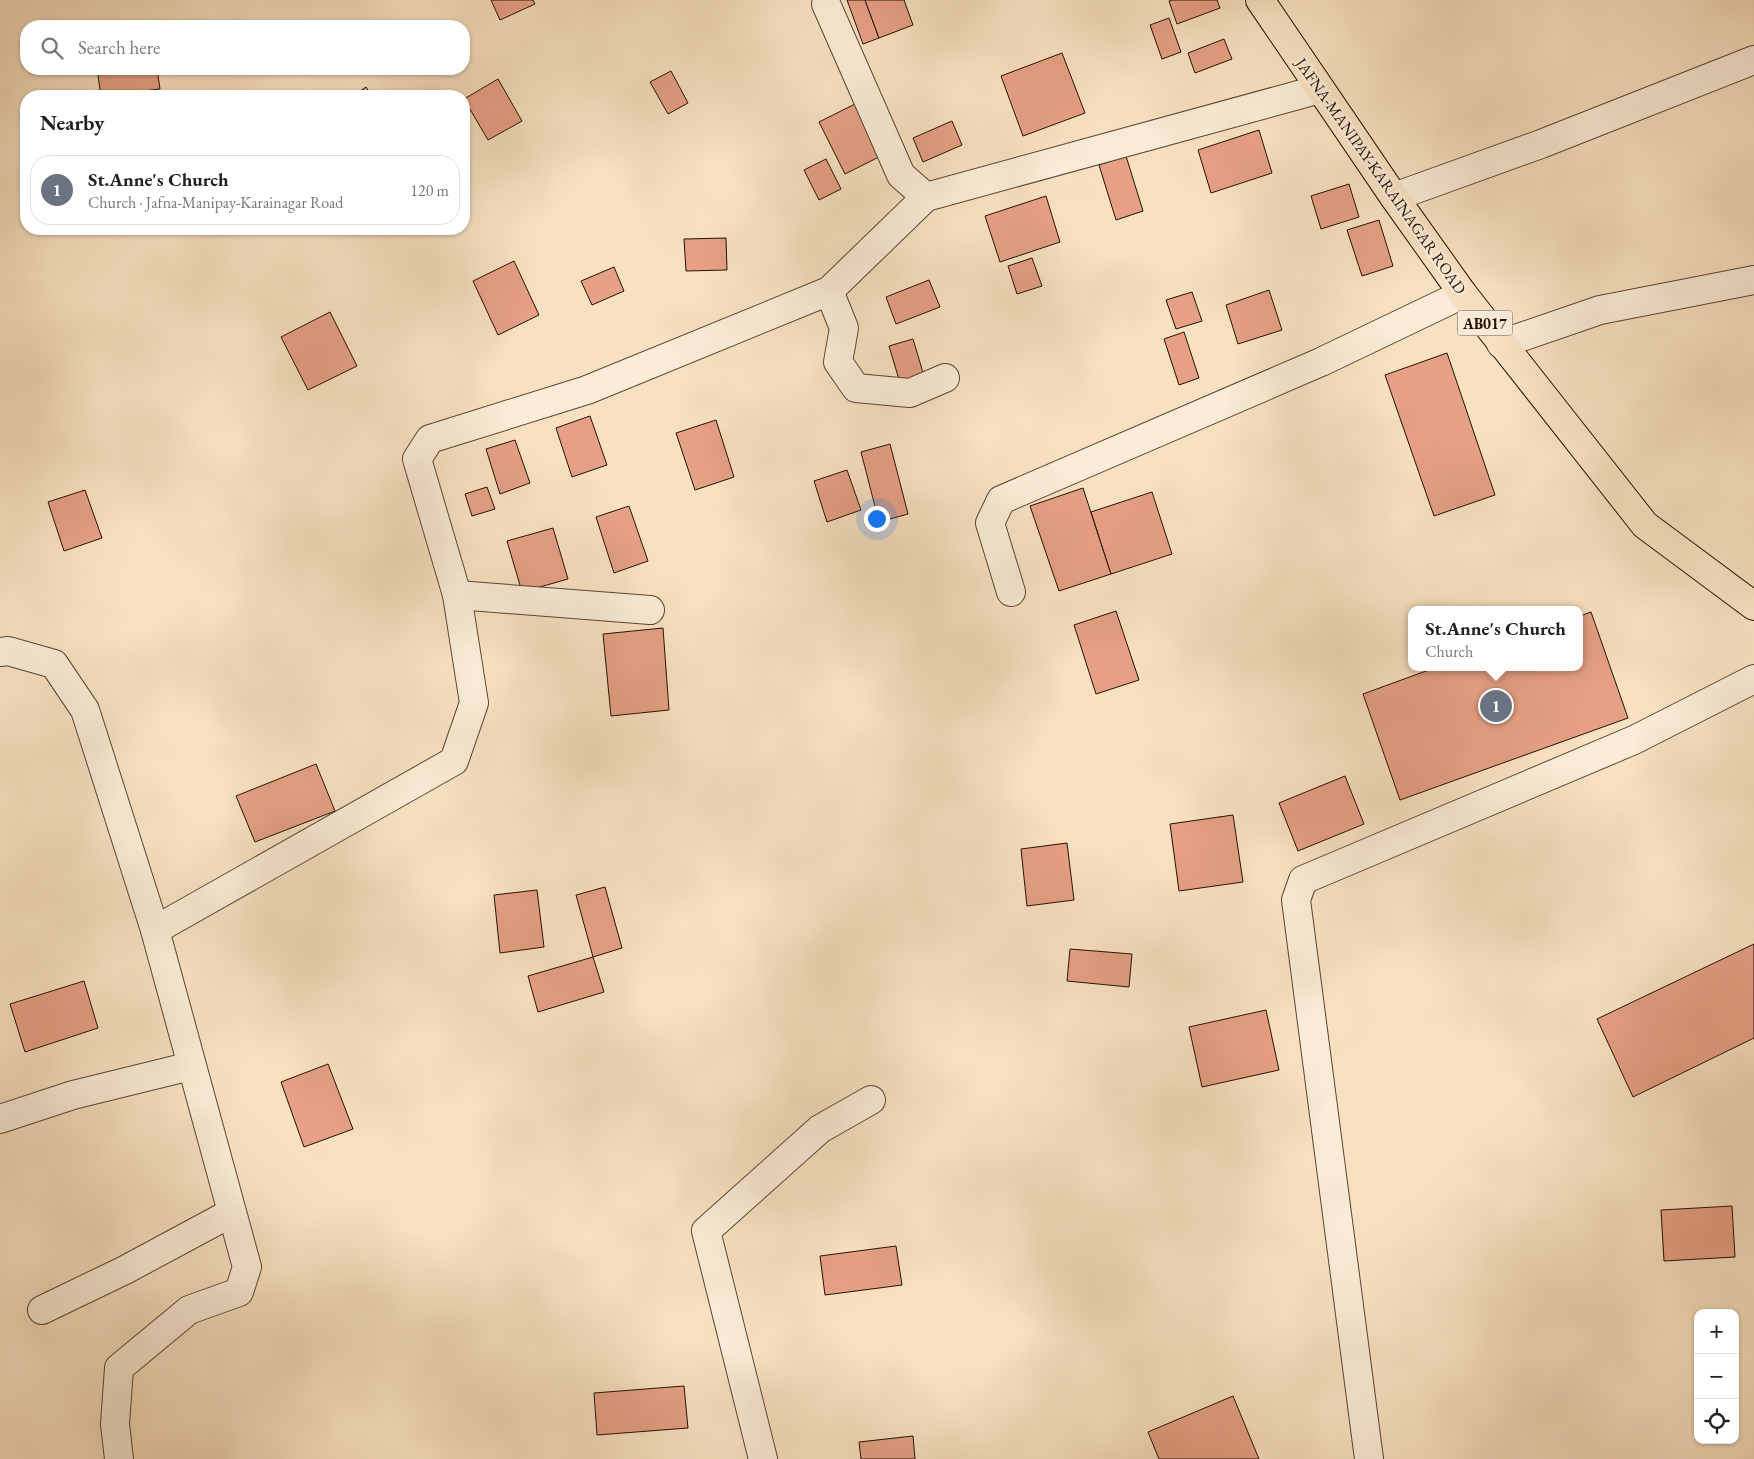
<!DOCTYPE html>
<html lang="en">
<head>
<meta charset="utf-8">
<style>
	body { margin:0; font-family:"EB Garamond",serif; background:#f2f2f2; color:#222 }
	.controls { position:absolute; right:15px; bottom:15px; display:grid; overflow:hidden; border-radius:10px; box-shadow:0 1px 4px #0004 }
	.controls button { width:45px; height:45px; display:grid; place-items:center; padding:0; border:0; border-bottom:1px solid #e0e0e0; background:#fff; color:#222; font:25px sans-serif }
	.you { position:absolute; left:876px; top:518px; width:18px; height:18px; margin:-12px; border:4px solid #fff; border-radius:50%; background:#1a73e8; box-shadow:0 0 0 8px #1a73e833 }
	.badge { display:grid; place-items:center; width:32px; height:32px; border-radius:50%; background:#8f2418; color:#fff; font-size:16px; font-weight:700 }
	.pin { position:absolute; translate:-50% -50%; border:2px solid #fff; box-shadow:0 1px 5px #0006 }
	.popup { position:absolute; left:1408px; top:606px; width:175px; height:65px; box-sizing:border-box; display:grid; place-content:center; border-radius:10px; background:#fff; filter:drop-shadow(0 1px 4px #0005); font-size:16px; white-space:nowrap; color:#767676 }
	.popup b { font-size:19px; color:#222 }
	.popup::after { content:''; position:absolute; left:50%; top:100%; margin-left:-10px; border:10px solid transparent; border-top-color:#fff }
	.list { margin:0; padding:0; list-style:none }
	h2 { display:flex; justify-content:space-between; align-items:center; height:65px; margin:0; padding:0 20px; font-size:21px }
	h2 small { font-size:16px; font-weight:400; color:#767676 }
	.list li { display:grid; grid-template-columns:32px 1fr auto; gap:15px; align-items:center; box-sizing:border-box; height:70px; margin:0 10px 10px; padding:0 10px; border:1px solid #e0e0e0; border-radius:20px }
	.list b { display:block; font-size:19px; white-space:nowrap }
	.list p { margin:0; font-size:16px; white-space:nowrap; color:#767676 }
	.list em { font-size:16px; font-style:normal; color:#767676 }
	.icon { flex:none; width:28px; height:28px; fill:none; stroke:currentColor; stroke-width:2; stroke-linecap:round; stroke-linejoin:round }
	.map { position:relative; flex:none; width:1754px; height:1459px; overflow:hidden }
	.search { position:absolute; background:#fff; box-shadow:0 1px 4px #0004; left:20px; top:20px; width:450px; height:55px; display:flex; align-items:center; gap:12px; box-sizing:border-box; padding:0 18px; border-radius:20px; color:#767676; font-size:19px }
	.panel { position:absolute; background:#fff; box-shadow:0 1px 4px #0004; left:20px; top:90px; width:450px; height:145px; border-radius:20px }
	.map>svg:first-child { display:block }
	.building { fill:#e6a085; stroke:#251004 }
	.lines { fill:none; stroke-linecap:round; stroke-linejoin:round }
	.minor-casing { stroke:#5a4433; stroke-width:30 }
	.major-casing { stroke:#251004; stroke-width:30 }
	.minor { stroke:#faecd7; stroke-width:28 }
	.major { stroke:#f8e1c1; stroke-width:28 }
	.labels { text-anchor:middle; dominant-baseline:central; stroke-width:4.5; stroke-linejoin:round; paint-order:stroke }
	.shield { fill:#faecd7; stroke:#655243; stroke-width:1 }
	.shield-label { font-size:15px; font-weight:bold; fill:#251004 }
	.street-label { font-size:16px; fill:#251004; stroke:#faecd7 }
</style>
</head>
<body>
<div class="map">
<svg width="1754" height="1459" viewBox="0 0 1754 1459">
	<rect width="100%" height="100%" fill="#f8e1c1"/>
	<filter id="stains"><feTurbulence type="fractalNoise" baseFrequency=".004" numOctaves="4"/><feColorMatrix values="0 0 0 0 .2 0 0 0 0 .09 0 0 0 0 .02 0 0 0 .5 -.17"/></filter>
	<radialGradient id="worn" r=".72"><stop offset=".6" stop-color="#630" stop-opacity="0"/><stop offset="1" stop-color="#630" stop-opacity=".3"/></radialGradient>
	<g class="building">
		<polygon points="491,0 533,0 535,4 500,20"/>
		<polygon points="847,0 865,0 879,38 863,44"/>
		<polygon points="865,0 904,0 913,25 879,38"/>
		<polygon points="1172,0 1217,0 1220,8 1177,24 1169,1"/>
		<polygon points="1169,18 1181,52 1162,59 1150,25"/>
		<polygon points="1224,39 1232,59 1195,73 1188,53"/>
		<polygon points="1062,53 1085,113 1023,136 1001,76"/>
		<polygon points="97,69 157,69 160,89 101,96"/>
		<polygon points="671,71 688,103 668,114 650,82"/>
		<polygon points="498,79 522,121 488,140 464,99"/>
		<polygon points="366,87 372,96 353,96"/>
		<polygon points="859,102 885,154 845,174 819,122"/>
		<polygon points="952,121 962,145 923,162 913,138"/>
		<polygon points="1259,130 1272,173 1211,193 1198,150"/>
		<polygon points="1126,156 1143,211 1116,220 1099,165"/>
		<polygon points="826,159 841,189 819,200 804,170"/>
		<polygon points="1349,184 1359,217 1321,229 1311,196"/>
		<polygon points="1046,196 1060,242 1000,262 985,216"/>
		<polygon points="1379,220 1393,266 1362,276 1347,230"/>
		<polygon points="726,238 727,270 686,271 684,239"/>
		<polygon points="1032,258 1042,286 1017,294 1008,266"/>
		<polygon points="514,261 539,315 498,335 473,281"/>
		<polygon points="614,267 624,291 592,305 581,281"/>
		<polygon points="929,280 940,307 896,324 886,297"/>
		<polygon points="1269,290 1282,330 1238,344 1226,305"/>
		<polygon points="1192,292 1202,321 1176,329 1166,300"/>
		<polygon points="330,312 357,366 308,390 281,337"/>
		<polygon points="1184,332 1199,378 1179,385 1164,339"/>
		<polygon points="913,339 924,376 900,383 889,346"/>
		<polygon points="1447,353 1495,495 1434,516 1385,375"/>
		<polygon points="590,416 607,465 572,477 556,428"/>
		<polygon points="716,420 734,477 695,490 676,433"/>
		<polygon points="515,440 530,483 500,494 486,449"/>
		<polygon points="890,444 908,514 879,522 861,452"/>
		<polygon points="847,470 861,510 827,522 814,481"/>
		<polygon points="487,487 495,509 472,516 465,494"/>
		<polygon points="1083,488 1111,574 1059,591 1030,506"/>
		<polygon points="85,490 102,538 64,551 48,502"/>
		<polygon points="1152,492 1172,554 1111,574 1091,512"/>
		<polygon points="629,506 648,561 614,573 596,517"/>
		<polygon points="553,528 568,579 522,592 507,541"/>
		<polygon points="1116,611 1139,680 1096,694 1074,625"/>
		<polygon points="1591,612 1628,718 1400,800 1363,694 1437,667 1580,667 1580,616"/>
		<polygon points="663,628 669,710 611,716 603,634"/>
		<polygon points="316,764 335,811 255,842 236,796"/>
		<polygon points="1345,776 1364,824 1298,851 1279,803"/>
		<polygon points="1233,815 1243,882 1179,891 1170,824"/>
		<polygon points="1067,843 1074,900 1027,906 1021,849"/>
		<polygon points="605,887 622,948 593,957 576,895"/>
		<polygon points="537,890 544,947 500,953 494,895"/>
		<polygon points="1754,944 1754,1038 1633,1097 1597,1019"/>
		<polygon points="1070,949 1132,954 1129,987 1067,981"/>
		<polygon points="593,957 604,992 538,1012 528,976"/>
		<polygon points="84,981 98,1028 25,1052 10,1004"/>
		<polygon points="1266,1010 1279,1070 1202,1087 1189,1027"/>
		<polygon points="328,1064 353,1129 304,1147 281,1082"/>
		<polygon points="1732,1206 1735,1257 1664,1261 1661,1210"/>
		<polygon points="896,1246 902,1285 825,1295 820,1256"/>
		<polygon points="684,1386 688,1428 597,1435 594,1393"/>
		<polygon points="1233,1396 1259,1459 1159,1459 1148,1432"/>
		<polygon points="913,1436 915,1459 861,1459 859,1442"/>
	</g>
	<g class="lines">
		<defs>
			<g id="minor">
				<polyline points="826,4 901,175 926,197"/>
				<polyline points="1394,197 1541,144 1754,60"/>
				<polyline points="829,291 844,328 838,362 856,388 910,393 945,378"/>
				<polyline points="1501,344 1600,310 1754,280"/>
				<polyline points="1011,592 990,523 1001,500 1321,362 1463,294"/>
				<polyline points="457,595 650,610"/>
				<polyline points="0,652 8,651 54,664 85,710 155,930 247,1267 239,1292 189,1310 119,1368 115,1424 119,1459"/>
				<polyline points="155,930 454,761 474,703 457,595 417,459 430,439 587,390 829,291 926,197 1320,89"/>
				<polyline points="0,1119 73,1095 191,1066"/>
				<polyline points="42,1310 125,1270 231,1213"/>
				<polyline points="763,1459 706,1231 820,1129 871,1100"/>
				<polyline points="1369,1459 1296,900 1303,880 1634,740 1754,679"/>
			</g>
			<polyline id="major" points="1260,0 1394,197 1463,294 1645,525 1754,606"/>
		</defs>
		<use href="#minor" class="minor-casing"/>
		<use href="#major" class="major-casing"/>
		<use href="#minor" class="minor"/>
		<use href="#major" class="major"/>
	</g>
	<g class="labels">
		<rect class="shield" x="1457.5" y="310.5" width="55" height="25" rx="4"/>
		<g class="shield-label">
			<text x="1485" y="323">AB017</text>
		</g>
		<g class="street-label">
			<text transform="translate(1381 176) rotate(55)">JAFNA-MANIPAY-KARAINAGAR ROAD</text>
		</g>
	</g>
	<rect width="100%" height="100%" filter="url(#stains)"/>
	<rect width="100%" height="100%" fill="url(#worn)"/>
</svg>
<div class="controls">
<button>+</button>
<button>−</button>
<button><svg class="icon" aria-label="locate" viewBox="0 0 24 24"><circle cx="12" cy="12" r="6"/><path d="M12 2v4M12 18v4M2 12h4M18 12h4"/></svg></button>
</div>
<div class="you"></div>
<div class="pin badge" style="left:1496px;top:706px;background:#6b7280">1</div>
<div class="popup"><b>St.Anne's Church</b>Church</div>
<div class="search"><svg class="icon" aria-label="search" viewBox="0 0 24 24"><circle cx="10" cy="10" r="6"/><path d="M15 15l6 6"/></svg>Search here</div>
<section class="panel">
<h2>Nearby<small></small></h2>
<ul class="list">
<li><span class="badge" style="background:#6b7280">1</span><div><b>St.Anne's Church</b><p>Church · Jafna-Manipay-Karainagar Road</p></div><em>120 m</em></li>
</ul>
</section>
</div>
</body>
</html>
